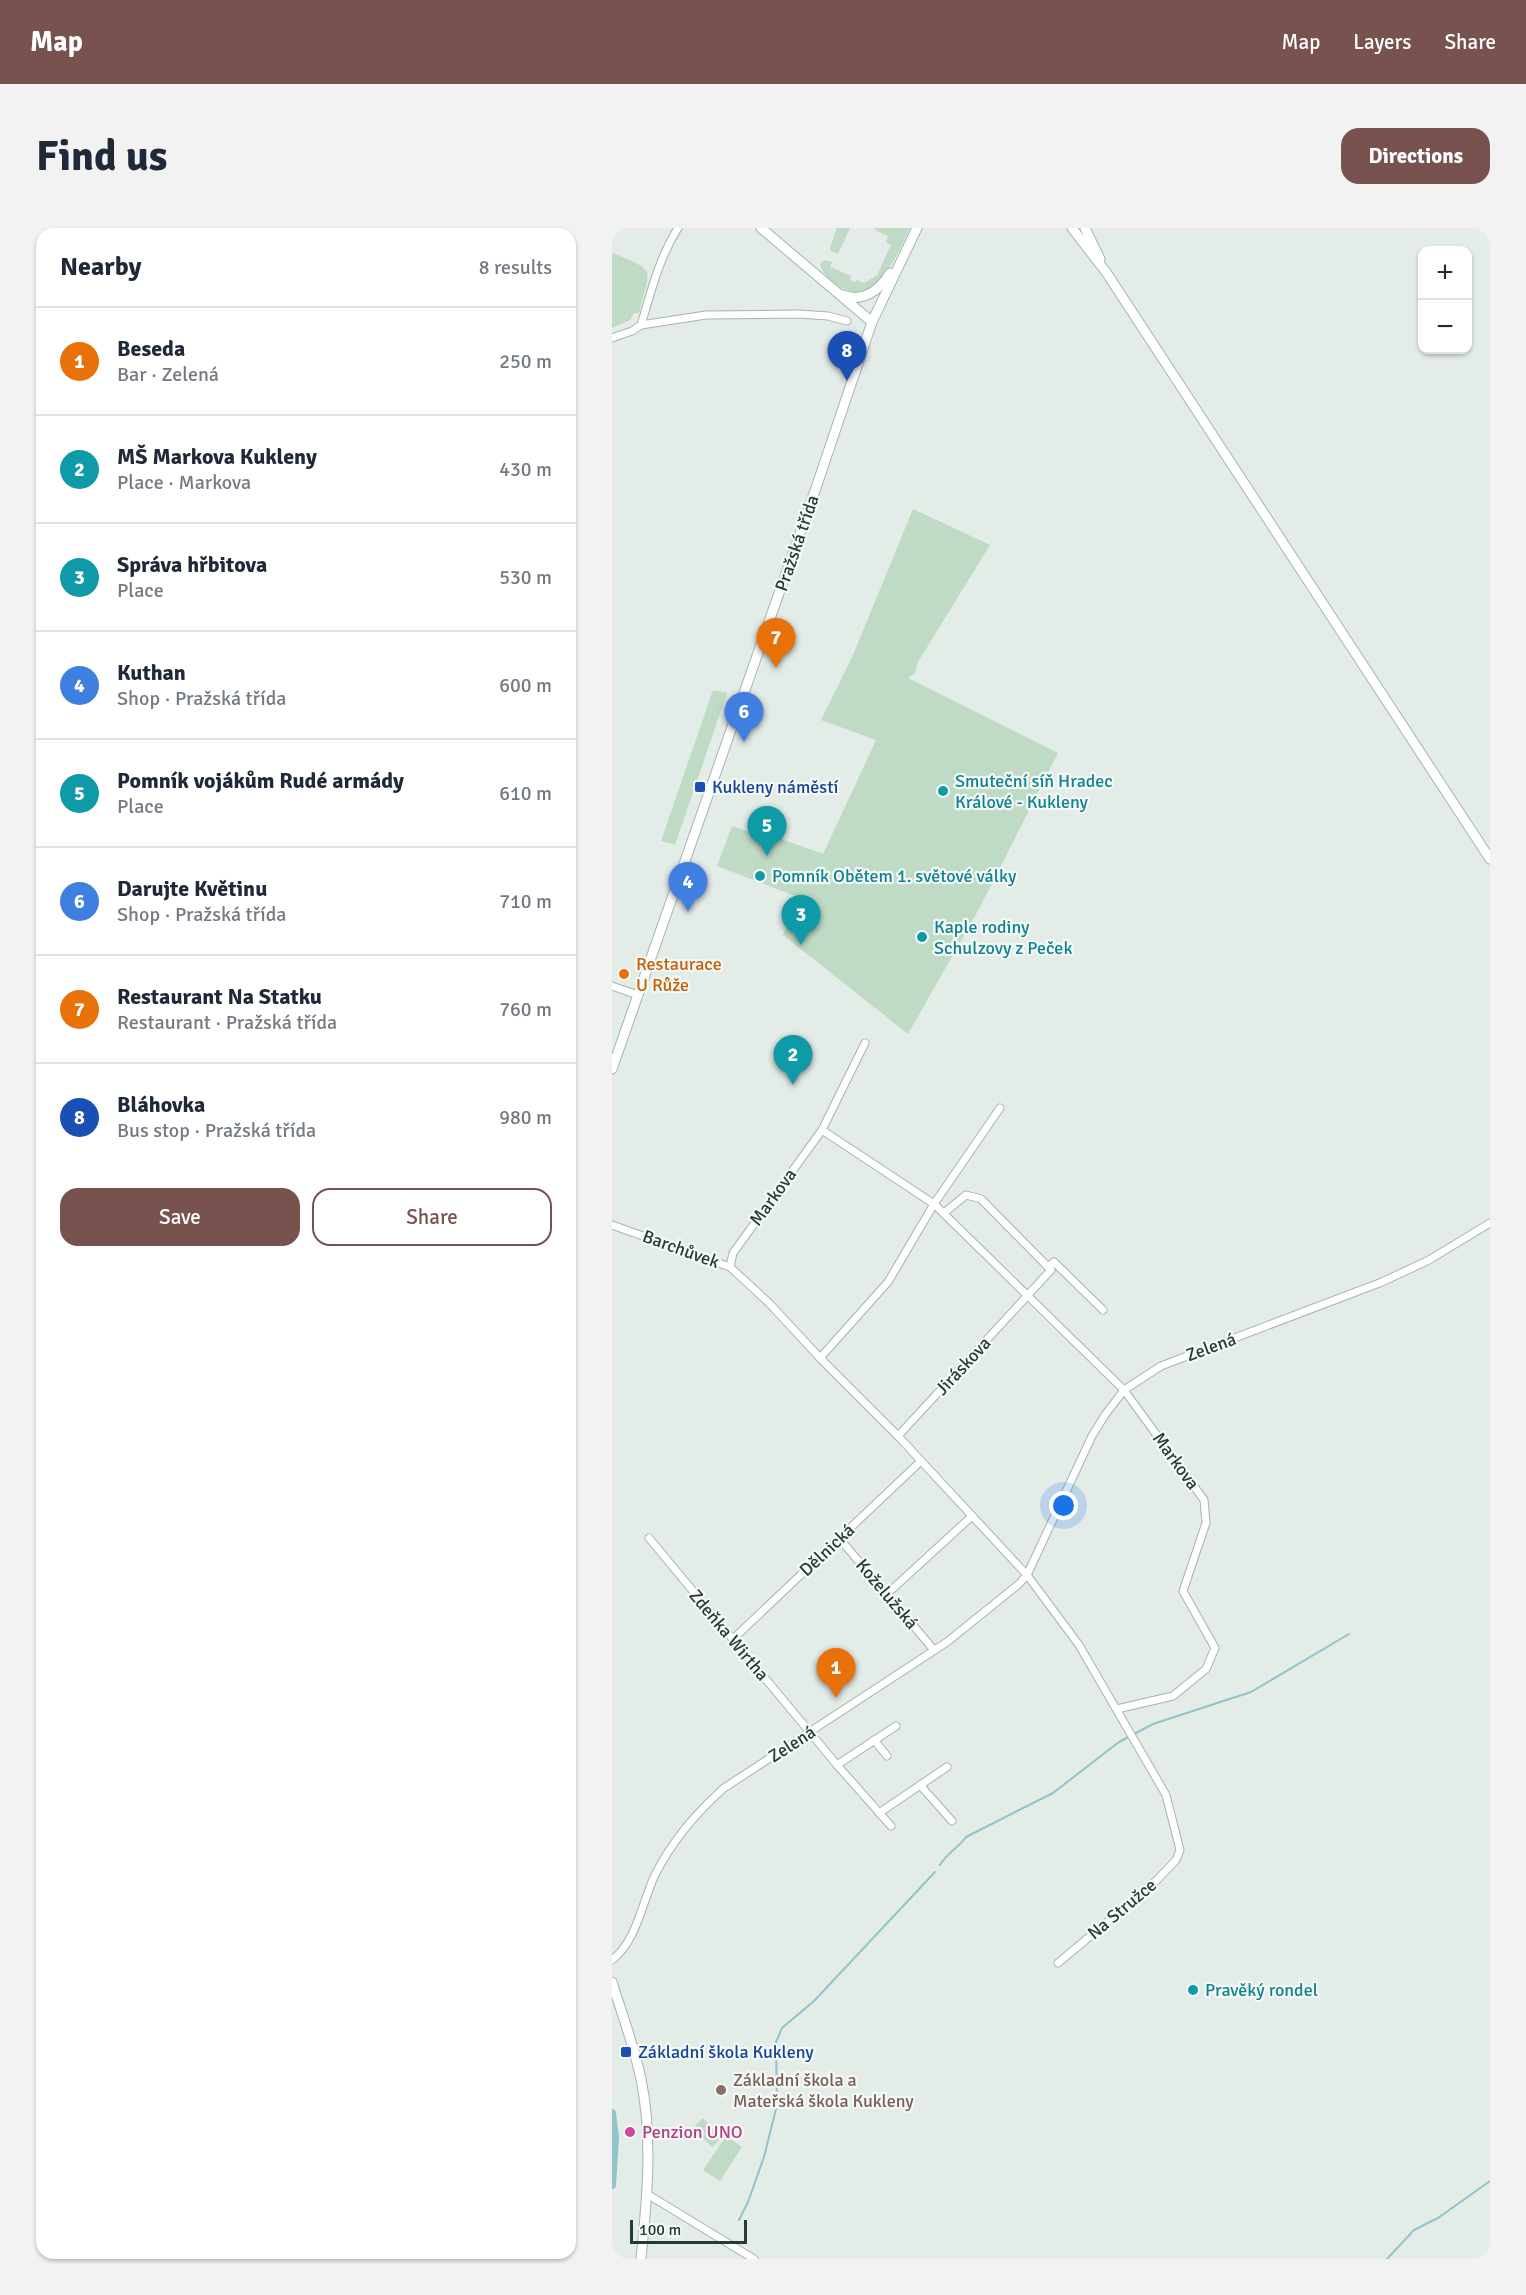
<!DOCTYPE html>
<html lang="en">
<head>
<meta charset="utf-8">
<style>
	body { margin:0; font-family:Signika,sans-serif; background:#f2f2f3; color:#1f2937 }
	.controls { position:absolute; right:18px; top:18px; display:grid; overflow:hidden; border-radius:12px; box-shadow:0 2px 4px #0004 }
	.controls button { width:54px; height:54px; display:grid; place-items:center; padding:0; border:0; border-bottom:2px solid #e0e1e3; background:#fff; color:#1f2937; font:30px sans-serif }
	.scale { position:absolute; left:18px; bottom:15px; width:117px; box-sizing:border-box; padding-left:6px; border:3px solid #253b35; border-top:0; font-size:16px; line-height:21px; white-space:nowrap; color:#253b35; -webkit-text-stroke:4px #f4f9f6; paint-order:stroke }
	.you { position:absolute; left:452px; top:1278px; width:21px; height:21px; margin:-15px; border:4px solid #fff; border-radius:50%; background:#1a73e8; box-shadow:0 0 0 9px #1a73e833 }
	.badge { display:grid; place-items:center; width:39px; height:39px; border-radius:50%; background:#77524e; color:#fff; font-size:20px; font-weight:700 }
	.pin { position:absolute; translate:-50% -50px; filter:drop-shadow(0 2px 3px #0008) }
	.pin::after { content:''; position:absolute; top:32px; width:21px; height:18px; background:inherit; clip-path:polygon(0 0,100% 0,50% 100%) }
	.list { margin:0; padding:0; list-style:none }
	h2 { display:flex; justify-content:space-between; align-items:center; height:78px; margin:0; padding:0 24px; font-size:26px }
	h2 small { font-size:20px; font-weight:400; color:#747a83 }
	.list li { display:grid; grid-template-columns:39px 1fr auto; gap:18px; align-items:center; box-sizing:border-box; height:108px; padding:0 24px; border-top:2px solid #e0e1e3 }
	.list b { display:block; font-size:22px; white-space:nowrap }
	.list p { margin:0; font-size:20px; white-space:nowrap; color:#747a83 }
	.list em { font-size:20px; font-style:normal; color:#747a83 }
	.actions { display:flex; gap:12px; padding:18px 24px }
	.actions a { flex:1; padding:14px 0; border:2px solid #77524e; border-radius:18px; text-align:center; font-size:21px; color:#77524e }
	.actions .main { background:#77524e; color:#fff }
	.map { position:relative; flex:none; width:878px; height:2031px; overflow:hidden; border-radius:18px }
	header { display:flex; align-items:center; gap:36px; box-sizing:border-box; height:84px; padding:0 30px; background:#77524e; color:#fff }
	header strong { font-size:28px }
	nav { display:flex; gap:33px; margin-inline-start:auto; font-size:21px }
	.intro { display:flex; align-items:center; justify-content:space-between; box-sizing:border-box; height:144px; padding:0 36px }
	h1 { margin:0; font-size:42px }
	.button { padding:15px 27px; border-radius:18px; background:#77524e; color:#fff; font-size:21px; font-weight:700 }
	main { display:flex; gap:36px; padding:0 36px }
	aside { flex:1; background:#fff; border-radius:18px; box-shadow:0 2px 4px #0004 }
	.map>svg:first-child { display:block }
	.green { fill:#bfdbc6 }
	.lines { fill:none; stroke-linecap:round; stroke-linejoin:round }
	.stream { stroke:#92c3cb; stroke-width:2 }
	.canal { stroke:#92c3cb; stroke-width:8 }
	.street-casing { stroke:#a7b3af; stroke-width:9 }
	.secondary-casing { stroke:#a3b6af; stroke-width:11 }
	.street { stroke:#fff; stroke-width:7 }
	.secondary { stroke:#fff; stroke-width:9 }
	.transit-dot { fill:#1a4fb4; stroke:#f4f9f6; stroke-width:2 }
	.culture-dot { fill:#0f9aa8; stroke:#f4f9f6; stroke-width:2 }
	.food-dot { fill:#e8710a; stroke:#f4f9f6; stroke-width:2 }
	.education-dot { fill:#8d6e63; stroke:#f4f9f6; stroke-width:2 }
	.hotel-dot { fill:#d1479c; stroke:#f4f9f6; stroke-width:2 }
	.labels { text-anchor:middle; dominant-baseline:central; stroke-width:4.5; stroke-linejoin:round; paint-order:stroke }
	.street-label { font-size:18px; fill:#253b35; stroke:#f4f9f6 }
	.culture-label { font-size:18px; fill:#0d838f; stroke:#f4f9f6; text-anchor:start }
	.transit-label { font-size:18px; fill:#164399; stroke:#f4f9f6; text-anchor:start }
	.food-label { font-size:18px; fill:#c56008; stroke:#f4f9f6; text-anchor:start }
	.education-label { font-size:18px; fill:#785e54; stroke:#f4f9f6; text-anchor:start }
	.hotel-label { font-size:18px; fill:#b23c85; stroke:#f4f9f6; text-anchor:start }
</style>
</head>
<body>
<header>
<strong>Map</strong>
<nav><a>Map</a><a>Layers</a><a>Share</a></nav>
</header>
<div class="intro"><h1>Find us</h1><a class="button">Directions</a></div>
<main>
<aside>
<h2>Nearby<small>8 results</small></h2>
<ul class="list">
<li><span class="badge" style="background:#e8710a">1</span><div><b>Beseda</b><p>Bar · Zelená</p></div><em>250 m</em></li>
<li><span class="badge" style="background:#0f9aa8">2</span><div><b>MŠ Markova Kukleny</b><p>Place · Markova</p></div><em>430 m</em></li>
<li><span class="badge" style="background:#0f9aa8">3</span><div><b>Správa hřbitova</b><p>Place</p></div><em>530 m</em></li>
<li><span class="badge" style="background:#3f7fe0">4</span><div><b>Kuthan</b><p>Shop · Pražská třída</p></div><em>600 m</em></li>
<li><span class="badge" style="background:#0f9aa8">5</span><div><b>Pomník vojákům Rudé armády</b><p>Place</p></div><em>610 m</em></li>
<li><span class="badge" style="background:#3f7fe0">6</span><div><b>Darujte Květinu</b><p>Shop · Pražská třída</p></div><em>710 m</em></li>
<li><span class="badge" style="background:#e8710a">7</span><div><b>Restaurant Na Statku</b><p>Restaurant · Pražská třída</p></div><em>760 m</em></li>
<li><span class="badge" style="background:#1a4fb4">8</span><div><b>Bláhovka</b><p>Bus stop · Pražská třída</p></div><em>980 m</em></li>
</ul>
<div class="actions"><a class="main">Save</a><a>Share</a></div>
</aside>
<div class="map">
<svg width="878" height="2031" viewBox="0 0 878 2031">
	<rect width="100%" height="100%" fill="#e4ece8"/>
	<g class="green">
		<polygon points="225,0 238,0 226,26 219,23 218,20"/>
		<path d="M264 0H298C286 24 265 81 230 60 221 55 211 47 208 37L212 32 220 34 218 39 239 48 238 52 244 54 245 52 252 55 265 47 279 17 274 14 276 8 263 2Z"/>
		<path d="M0 25C48 44 37 40 27 85H22L18 92 0 100Z"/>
		<polygon points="301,281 378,317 306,434 303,445 296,450 446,525 367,681 296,806 171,707 188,670 105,638 120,598 155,610 158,607 211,626 264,512 209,492 241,427"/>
		<polygon points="101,462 115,465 63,617 49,613"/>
		<polygon points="91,1890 109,1910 100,1919 81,1900"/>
		<polygon points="114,1908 130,1919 108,1953 91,1942"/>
	</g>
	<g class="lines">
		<g class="stream">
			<path d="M328 1637C335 1625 345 1621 354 1609L441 1565 507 1514 541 1496 639 1464 737 1406"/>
			<polyline points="127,1992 136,1974 152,1929 165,1877 164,1814 170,1800 202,1773 323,1644"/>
			<polyline points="775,2031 802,2002 826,1990 878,1953"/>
		</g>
		<polyline class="canal" points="0,1885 3,1909 0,1957"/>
		<defs>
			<g id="street">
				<polyline points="29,97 94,87 187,86 216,88 235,93"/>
				<path d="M0 110 20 103 29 97C39 64 47 30 66 0"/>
				<polyline points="0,758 26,767"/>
				<polyline points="388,880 322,976 276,1054 208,1130 286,1208 415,1347 467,1417 554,1567 568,1622 564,1632 544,1653 446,1735"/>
				<polyline points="210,902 253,815"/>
				<polyline points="0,997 118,1039 157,1075 208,1130"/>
				<polyline points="118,1039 121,1025 210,902 322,976 512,1162 592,1272 594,1295 571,1363 603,1420 594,1441 561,1468 505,1481"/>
				<polyline points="436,1039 442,1034 491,1082"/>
				<polyline points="286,1208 439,1042 369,971 354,967 332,985"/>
				<polyline points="37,1310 225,1537 279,1598"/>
				<polyline points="227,1310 322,1422"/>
				<polyline points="275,1366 359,1289"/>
				<polyline points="121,1411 309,1233"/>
				<polyline points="262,1512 275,1528"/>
				<polyline points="225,1537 284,1498"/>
				<polyline points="308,1557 340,1593"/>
				<polyline points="267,1585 335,1539"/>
				<path d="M0 1732C25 1713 30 1674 43 1647 59 1615 85 1584 112 1560L335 1414 407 1356 415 1347 480 1208 493 1187 512 1162 549 1138 770 1054 817 1032 878 995"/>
				<polyline points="35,1966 142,2031"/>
			</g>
			<g id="secondary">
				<polyline points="149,0 260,94"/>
				<polyline points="460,0 494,44 878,631"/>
				<polyline points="473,0 488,31"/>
				<path d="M231 67C251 75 268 62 278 45"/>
				<polyline points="0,841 206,254 260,94 305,0"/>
				<path d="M0 1754C10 1786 22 1818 29 1851 41 1910 35 1972 29 2031"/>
			</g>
		</defs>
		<use href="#street" class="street-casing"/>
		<use href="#secondary" class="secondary-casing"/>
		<use href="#street" class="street"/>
		<use href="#secondary" class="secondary"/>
	</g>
	<g class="transit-dot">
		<rect x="82" y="553" width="12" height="12" rx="3"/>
		<rect x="8" y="1818" width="12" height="12" rx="3"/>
	</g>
	<g class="culture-dot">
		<circle cx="331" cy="563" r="6"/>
		<circle cx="148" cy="648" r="6"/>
		<circle cx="310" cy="709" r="6"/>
		<circle cx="581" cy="1762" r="6"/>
	</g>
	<circle class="food-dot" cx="12" cy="746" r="6"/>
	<circle class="education-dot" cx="109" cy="1862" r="6"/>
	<circle class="hotel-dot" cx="18" cy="1904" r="6"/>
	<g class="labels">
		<g class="street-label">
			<text transform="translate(185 315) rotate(-71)">Pražská třída</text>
			<text transform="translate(161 969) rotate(-54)">Markova</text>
			<text transform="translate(69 1021) rotate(20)">Barchůvek</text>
			<text transform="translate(599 1119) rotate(-20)">Zelená</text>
			<text transform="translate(351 1138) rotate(-47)">Jiráskova</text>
			<text transform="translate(564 1233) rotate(54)">Markova</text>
			<text transform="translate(215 1322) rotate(-43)">Dělnická</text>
			<text transform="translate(275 1366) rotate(50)">Koželužská</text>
			<text transform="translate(117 1407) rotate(50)">Zdeňka Wirtha</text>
			<text transform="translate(180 1516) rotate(-33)">Zelená</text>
			<text transform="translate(510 1681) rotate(-40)">Na Stružce</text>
		</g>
		<g class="culture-label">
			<text x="343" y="553">Smuteční síň Hradec<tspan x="343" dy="21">Králové - Kukleny</tspan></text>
			<text x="160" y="648">Pomník Obětem 1. světové války</text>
			<text x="322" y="699">Kaple rodiny<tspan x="322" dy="21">Schulzovy z Peček</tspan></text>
			<text x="593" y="1762">Pravěký rondel</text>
		</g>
		<g class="transit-label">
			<text x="100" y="559">Kukleny náměstí</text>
			<text x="26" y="1824">Základní škola Kukleny</text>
		</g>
		<g class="food-label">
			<text x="24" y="736">Restaurace<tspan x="24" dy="21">U Růže</tspan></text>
		</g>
		<g class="education-label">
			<text x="121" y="1852">Základní škola a<tspan x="121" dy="21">Mateřská škola Kukleny</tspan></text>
		</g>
		<g class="hotel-label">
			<text x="30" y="1904">Penzion UNO</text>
		</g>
	</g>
</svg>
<div class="controls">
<button>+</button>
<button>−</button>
</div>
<div class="scale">100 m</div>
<div class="you"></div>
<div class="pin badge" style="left:224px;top:1470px;background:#e8710a">1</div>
<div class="pin badge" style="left:181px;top:857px;background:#0f9aa8">2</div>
<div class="pin badge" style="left:189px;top:717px;background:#0f9aa8">3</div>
<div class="pin badge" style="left:76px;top:684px;background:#3f7fe0">4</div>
<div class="pin badge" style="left:155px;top:628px;background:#0f9aa8">5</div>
<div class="pin badge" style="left:132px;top:514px;background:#3f7fe0">6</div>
<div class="pin badge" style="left:164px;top:440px;background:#e8710a">7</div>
<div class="pin badge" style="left:235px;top:153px;background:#1a4fb4">8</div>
</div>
</main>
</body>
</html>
